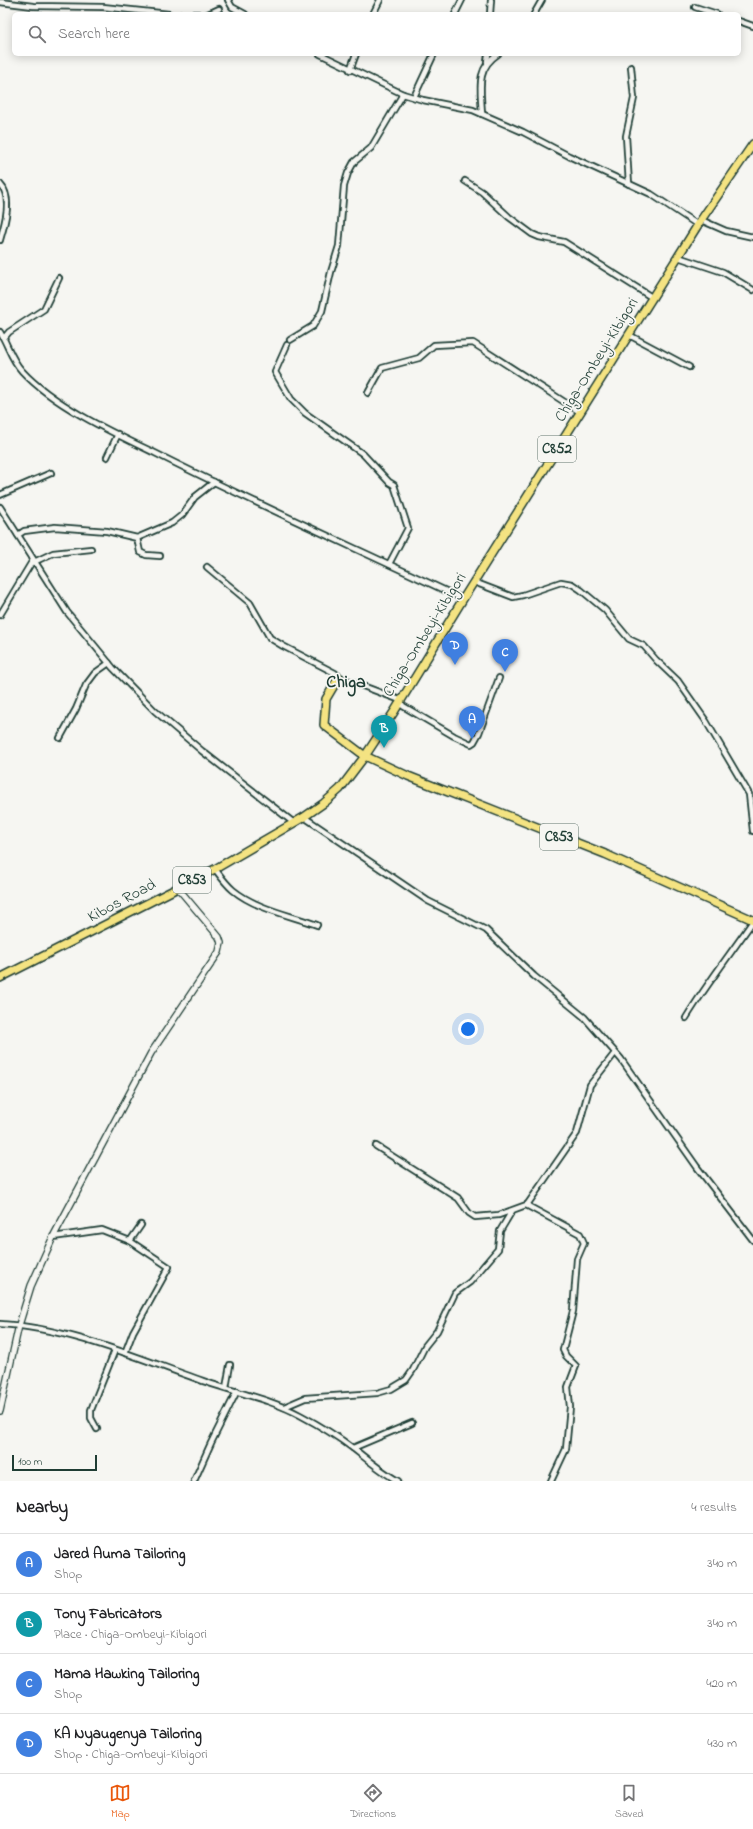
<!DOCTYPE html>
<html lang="en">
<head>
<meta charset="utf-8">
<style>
	body { margin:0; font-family:"Indie Flower",sans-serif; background:#f6f6f6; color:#202124 }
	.scale { position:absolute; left:12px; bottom:10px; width:85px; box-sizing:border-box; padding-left:4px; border:2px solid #1f3d34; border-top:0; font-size:11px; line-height:14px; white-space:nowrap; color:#1f3d34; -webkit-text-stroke:3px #f6f6f2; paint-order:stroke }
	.you { position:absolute; left:468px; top:1029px; width:14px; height:14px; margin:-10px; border:3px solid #fff; border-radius:50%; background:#1a73e8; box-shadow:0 0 0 6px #1a73e833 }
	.badge { display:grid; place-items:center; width:26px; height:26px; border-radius:50%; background:#ea580c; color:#fff; font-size:13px; font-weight:700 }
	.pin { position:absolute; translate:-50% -33px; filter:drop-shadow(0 1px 2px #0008) }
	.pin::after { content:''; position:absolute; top:21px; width:14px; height:12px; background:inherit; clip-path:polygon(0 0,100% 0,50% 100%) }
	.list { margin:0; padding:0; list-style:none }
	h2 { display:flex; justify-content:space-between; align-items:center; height:52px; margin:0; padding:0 16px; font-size:17px }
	h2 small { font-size:13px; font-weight:400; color:#757577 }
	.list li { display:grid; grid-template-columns:26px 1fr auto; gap:12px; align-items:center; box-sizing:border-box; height:60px; padding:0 16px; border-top:1px solid #e0e0e0 }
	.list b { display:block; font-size:15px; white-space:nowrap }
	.list p { margin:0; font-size:13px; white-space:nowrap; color:#757577 }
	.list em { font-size:13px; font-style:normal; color:#757577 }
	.icon { flex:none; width:22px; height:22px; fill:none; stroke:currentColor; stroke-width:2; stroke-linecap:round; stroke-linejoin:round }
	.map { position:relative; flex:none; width:753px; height:1481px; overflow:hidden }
	.search { position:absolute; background:#fff; box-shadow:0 2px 10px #0003; left:12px; right:12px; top:12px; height:44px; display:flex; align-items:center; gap:10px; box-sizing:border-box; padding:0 14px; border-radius:6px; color:#757577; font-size:15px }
	.sheet { height:292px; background:#fff }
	nav { display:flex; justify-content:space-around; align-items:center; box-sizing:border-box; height:56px; border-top:1px solid #e0e0e0; background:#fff; font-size:11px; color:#757577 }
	nav a { display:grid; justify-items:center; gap:2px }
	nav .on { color:#ea580c }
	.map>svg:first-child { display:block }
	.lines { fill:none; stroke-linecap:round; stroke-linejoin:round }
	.minor-casing { stroke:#1f3d34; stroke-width:8 }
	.tertiary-casing { stroke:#1f3d34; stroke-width:8 }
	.primary-casing { stroke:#1f3d34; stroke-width:10 }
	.minor { stroke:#f6f6f2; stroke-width:4.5 }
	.tertiary { stroke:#f6f6f2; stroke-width:5.5 }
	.primary { stroke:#f4e382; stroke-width:7 }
	.labels { text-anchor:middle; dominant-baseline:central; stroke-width:3.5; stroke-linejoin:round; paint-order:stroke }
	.shield { fill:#f6f6f2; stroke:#60746d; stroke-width:1 }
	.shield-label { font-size:15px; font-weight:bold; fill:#1f3d34 }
	.street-label { font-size:16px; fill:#1f3d34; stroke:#f6f6f2 }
	.quarter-label { font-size:18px; font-weight:bold; fill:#1f3d34; stroke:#f6f6f2 }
</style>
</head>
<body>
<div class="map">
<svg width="753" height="1481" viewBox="0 0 753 1481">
	<rect width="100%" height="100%" fill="#f6f6f2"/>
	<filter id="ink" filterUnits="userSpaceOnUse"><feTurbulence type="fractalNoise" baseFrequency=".025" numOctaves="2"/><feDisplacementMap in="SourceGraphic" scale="8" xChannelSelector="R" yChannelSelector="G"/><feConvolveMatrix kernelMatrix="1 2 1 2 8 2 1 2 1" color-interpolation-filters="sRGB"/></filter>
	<g filter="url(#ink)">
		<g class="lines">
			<defs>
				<g id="minor">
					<polyline points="228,0 232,7 245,14"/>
					<polyline points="0,2 33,6 103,7 169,14"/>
					<polyline points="695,7 717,14"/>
					<polyline points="183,14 198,14"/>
					<polyline points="208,14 219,9"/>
					<polyline points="373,14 380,0"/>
					<polyline points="455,14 462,0"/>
					<polyline points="490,14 491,0"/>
					<polyline points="534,14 542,0"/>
					<polyline points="739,21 753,26"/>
					<polyline points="320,54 403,94 423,100 473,110 523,132 569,156 651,194 698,225"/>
					<polyline points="487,62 488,54"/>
					<polyline points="350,70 356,54"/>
					<polyline points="414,97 434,54"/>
					<path d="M482 114C481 90 475 69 498 54"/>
					<polyline points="465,181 482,192 509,217 532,234 539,237 564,242 653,298"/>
					<path d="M0 184C13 197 5 223 0 240"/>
					<polyline points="629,184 626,136 634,98 631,67"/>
					<polyline points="701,220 726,231 753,237"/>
					<polyline points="678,257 723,272 753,290"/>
					<path d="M0 332C8 345 11 359 22 371 53 405 113 433 155 453 256 504 360 550 463 599"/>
					<polyline points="629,335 689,367"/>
					<polyline points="4,338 9,332 44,309 59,278"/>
					<polyline points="290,340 313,326 322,311 331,272 339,246 344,186 348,173 354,162 371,148 403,94"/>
					<polyline points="287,345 275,372 291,399 305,413 363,454 389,482 394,485 408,528 389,564"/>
					<polyline points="368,393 382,368 419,358 434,345 473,343 580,412"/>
					<polyline points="107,457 118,434"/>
					<polyline points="0,495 51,473"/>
					<polyline points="0,507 67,612 113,668 155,711 202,751 294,823"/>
					<polyline points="18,535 24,531 55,527 107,531 137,538 172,523 182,515 195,497 214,482"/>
					<polyline points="137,538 140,552 146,555 160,556"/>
					<polyline points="34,562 53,553 91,549"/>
					<polyline points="207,567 250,603 270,638 283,646 335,673 339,677 400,700 403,706 454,736 471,744 474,742 479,733 499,678"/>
					<polyline points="474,582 513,597 523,595 561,582 572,584 581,590 605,610 629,639 644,646 656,660 678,681 706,721 749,794 753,831"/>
					<polyline points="0,615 33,560"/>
					<polyline points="60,738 76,709 86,685 95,673 109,663"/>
					<polyline points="304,817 428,901 486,930 534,976 584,1017 621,1059 697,1167 753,1240"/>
					<path d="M215 869C221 877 226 884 233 890 256 909 290 915 317 925"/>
					<path d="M686 1018C706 985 731 953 753 921"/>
					<polyline points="376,1146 458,1198 469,1213 475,1217 499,1215 526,1205 580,1234 584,1243 577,1259 573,1311 563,1350 566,1356 576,1366 568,1387 570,1407 566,1449 551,1481"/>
					<polyline points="527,1205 577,1133 590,1085 615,1053"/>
					<polyline points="53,1237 102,1230 130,1241 141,1225"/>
					<path d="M0 1324C70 1328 140 1359 206 1382 238 1393 270 1399 300 1415 319 1425 337 1436 354 1449 368 1460 382 1472 398 1481"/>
					<polyline points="125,1353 133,1332 169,1267 130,1241"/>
					<polyline points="226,1388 230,1365"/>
					<polyline points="284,1407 305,1398 377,1393 391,1389 406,1380 413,1370 425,1346 437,1331 455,1293 470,1282 498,1249 500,1231 512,1211"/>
					<polyline points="97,1429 91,1418 91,1410 115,1350"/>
					<polyline points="353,1448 412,1423"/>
					<polyline points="194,1481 211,1443 237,1391"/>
				</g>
				<polyline id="tertiary" points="0,1411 19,1325 31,1286 53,1237 151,1053 219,952 221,943 219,937 177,887"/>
				<g id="primary">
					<polyline points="339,677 326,699 324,725 365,756 408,776 605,854 753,920"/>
					<polyline points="0,978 215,869 304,817 324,803 340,789 365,756 394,712 463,599 701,220 753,144"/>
				</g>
			</defs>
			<use href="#minor" class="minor-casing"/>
			<use href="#tertiary" class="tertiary-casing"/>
			<use href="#primary" class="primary-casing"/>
			<use href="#minor" class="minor"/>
			<use href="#tertiary" class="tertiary"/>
			<use href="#primary" class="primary"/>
		</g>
	</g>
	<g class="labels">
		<g class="shield">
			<rect x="538" y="436" width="38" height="26" rx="3"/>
			<rect x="540" y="824" width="38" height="26" rx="3"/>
			<rect x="173" y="867" width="38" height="26" rx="3"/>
		</g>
		<g class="shield-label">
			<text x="557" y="449">C852</text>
			<text x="559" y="837">C853</text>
			<text x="192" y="880">C853</text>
		</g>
		<g class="street-label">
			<text transform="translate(597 360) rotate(-58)">Chiga-Ombeyi-Kibigori</text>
			<text transform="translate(425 635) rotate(-58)">Chiga-Ombeyi-Kibigori</text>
			<text transform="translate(122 901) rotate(-28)">Kibos Road</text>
		</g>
		<g class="quarter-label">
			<text x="346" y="683">Chiga</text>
		</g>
	</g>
</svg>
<div class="scale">100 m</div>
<div class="you"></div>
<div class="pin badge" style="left:472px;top:739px;background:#3f7fe0">A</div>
<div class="pin badge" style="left:384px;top:748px;background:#0f9aa8">B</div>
<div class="pin badge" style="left:505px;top:672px;background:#3f7fe0">C</div>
<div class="pin badge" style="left:455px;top:665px;background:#3f7fe0">D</div>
<div class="search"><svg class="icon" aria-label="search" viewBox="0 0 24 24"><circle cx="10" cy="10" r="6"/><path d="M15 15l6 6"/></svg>Search here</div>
</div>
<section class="sheet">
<h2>Nearby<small>4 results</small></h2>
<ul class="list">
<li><span class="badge" style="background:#3f7fe0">A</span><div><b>Jared Auma Tailoring</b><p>Shop</p></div><em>340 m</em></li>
<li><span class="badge" style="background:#0f9aa8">B</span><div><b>Tony Fabricators</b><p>Place · Chiga-Ombeyi-Kibigori</p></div><em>340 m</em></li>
<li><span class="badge" style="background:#3f7fe0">C</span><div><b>Mama Hawking Tailoring</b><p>Shop</p></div><em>420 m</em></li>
<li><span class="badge" style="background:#3f7fe0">D</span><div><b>KA Nyaugenya Tailoring</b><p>Shop · Chiga-Ombeyi-Kibigori</p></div><em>430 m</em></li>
</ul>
</section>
<nav>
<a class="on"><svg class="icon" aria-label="map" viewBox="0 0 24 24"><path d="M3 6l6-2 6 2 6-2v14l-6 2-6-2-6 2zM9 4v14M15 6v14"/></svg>Map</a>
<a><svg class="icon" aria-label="directions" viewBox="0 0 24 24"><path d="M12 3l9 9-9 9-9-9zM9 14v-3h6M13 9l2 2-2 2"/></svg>Directions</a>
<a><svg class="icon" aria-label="saved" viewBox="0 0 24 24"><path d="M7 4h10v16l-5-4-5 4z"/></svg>Saved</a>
</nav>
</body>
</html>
